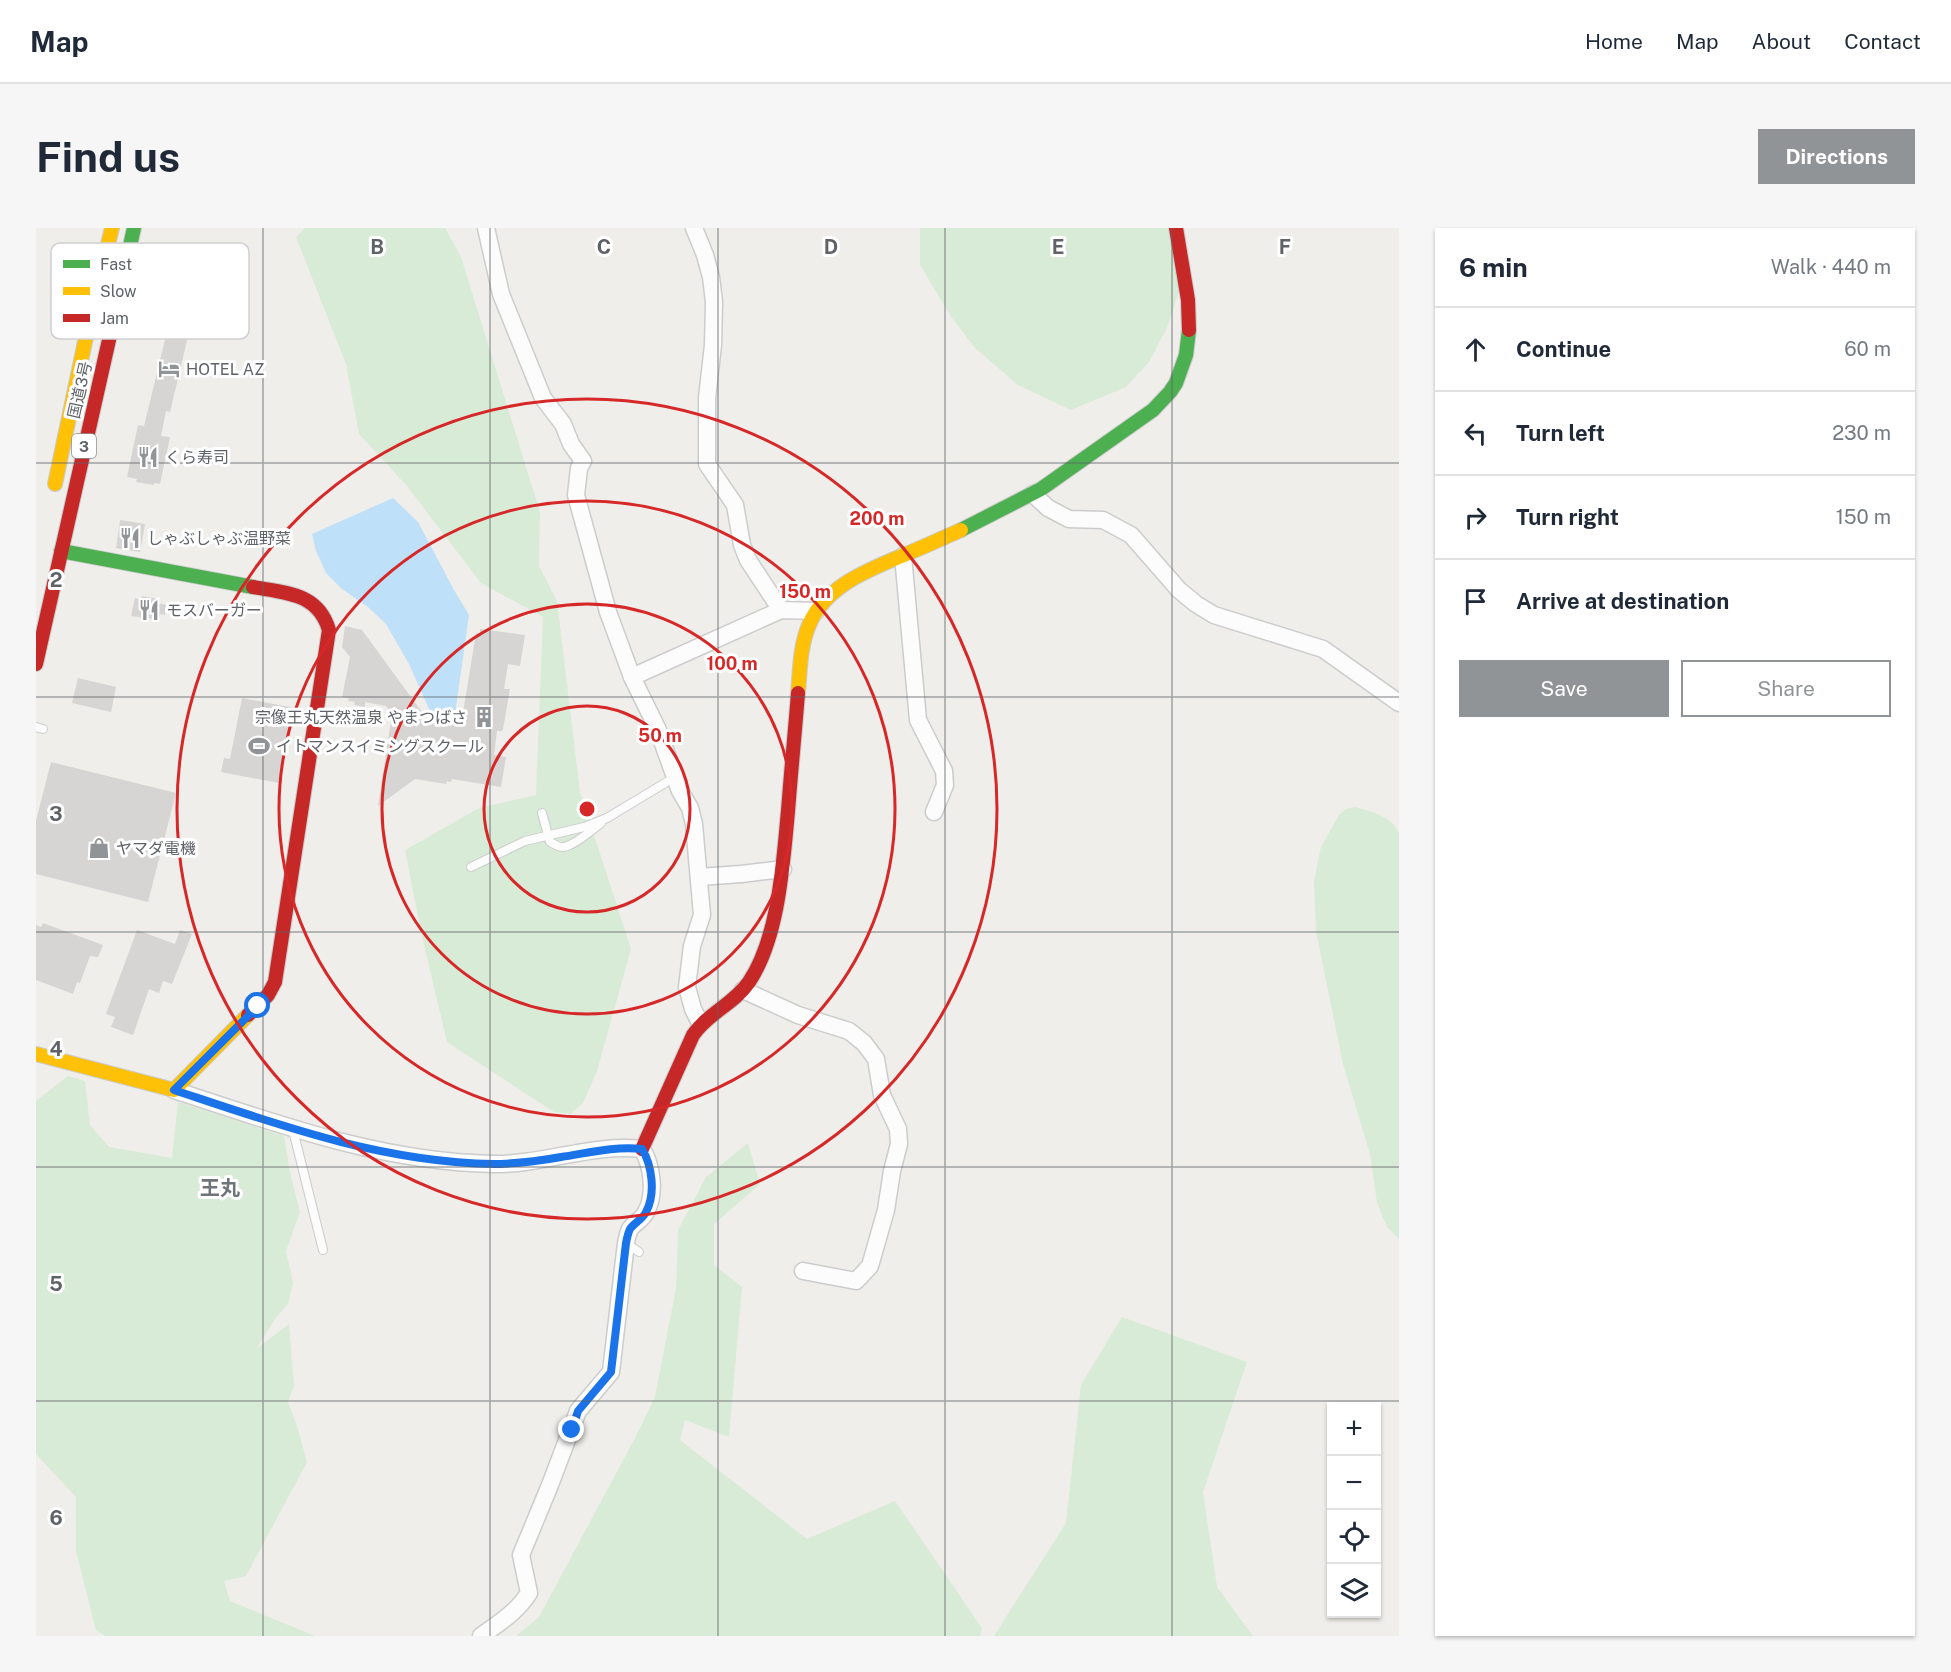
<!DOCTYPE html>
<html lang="en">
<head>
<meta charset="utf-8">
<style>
	body { margin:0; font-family:"Public Sans","Noto Sans JP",sans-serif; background:#f6f6f7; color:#1f2937 }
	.controls { position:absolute; right:18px; bottom:18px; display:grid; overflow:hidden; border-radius:0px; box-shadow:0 2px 4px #0004 }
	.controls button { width:54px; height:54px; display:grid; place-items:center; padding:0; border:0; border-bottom:2px solid #e0e1e3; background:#fff; color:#1f2937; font:30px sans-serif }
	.stop { position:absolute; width:18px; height:18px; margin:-14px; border:4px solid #1a73e8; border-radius:50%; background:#fff }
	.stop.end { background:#1a73e8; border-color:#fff; box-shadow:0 2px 6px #0008 }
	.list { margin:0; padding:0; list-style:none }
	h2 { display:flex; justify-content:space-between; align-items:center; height:78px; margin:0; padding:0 24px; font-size:26px }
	h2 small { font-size:20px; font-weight:400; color:#747a83 }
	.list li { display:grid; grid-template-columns:39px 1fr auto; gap:18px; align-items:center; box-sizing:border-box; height:84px; padding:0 24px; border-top:2px solid #e0e1e3 }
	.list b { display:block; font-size:22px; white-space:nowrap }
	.list em { font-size:20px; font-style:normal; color:#747a83 }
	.actions { display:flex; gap:12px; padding:18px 24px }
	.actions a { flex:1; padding:14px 0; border:2px solid #919496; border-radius:0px; text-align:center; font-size:21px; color:#919496 }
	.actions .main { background:#919496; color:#fff }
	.icon { flex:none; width:33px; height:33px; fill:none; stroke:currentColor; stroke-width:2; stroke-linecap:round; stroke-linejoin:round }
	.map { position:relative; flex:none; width:1363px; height:1408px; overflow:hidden; border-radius:0px }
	header { display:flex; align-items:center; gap:36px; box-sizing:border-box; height:84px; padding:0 30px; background:#fff; border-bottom:2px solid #e0e1e3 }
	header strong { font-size:28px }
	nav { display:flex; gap:33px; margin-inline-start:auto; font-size:21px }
	.intro { display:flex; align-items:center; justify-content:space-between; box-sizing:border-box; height:144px; padding:0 36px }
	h1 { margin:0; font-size:42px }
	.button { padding:15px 27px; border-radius:0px; background:#919496; color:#fff; font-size:21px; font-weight:700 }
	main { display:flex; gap:36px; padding:0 36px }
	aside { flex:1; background:#fff; border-radius:0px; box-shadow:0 2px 4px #0004 }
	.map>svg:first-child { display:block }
	.green { fill:#d8ebd6 }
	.water { fill:#bfe0f9 }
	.building { fill:#d6d5d3 }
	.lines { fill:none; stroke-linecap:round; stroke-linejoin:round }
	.lane-casing { stroke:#cbcccc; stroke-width:10 }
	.street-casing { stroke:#cbcccc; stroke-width:19 }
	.fast-casing { stroke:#cacacb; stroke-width:16 }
	.slow-casing { stroke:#cacacb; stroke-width:16 }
	.jam-casing { stroke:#cacacb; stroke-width:16 }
	.lane { stroke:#fdfcfc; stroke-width:8 }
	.street { stroke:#fdfcfc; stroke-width:16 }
	.fast { stroke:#4caf50; stroke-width:14 }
	.slow { stroke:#ffc107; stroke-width:14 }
	.jam { stroke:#c62828; stroke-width:14 }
	.route { stroke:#1a73e8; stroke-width:8 }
	.grid { fill:none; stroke:#5f6368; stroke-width:1.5; stroke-opacity:0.55 }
	.ring { fill:none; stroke:#d62828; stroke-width:3 }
	.labels { text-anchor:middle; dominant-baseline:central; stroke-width:6; stroke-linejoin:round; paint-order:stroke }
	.shield { fill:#fff; stroke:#8f9295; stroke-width:1.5 }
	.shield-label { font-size:15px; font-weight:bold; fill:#5f6368 }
	.poi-label { font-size:16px; fill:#5f6368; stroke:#fff; text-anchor:start }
	.street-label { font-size:16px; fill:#5f6368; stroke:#fff }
	.quarter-label { font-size:20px; font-weight:bold; fill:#70757a; stroke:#fff }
	.key { fill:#fff; stroke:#cfd0d2; stroke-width:1.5 }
	.key-label { font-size:16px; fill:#5f6368 }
	.grid-label { font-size:20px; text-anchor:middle; font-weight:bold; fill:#5f6368; stroke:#fff; stroke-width:6; stroke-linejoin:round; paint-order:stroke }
	.centre { fill:#d62828; stroke:#fff; stroke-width:3 }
	.ring-label { font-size:18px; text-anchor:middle; font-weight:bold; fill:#d62828; stroke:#fff; stroke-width:6; stroke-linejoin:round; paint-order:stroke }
</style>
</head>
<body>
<header>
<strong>Map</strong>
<nav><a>Home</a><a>Map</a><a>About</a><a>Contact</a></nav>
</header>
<div class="intro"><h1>Find us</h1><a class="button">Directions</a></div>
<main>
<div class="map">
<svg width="1363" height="1408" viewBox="0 0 1363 1408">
	<rect width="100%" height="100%" fill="#efeeea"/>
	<g class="green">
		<polygon points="269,0 409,0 425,29 504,284 503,338 521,373 544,564 595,721 561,843 547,875 535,886 518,884 411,814 385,704 369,622 443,580 500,567 507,389 445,355 371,258 323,206 310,136 260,9"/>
		<polygon points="884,0 1142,0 1151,40 1131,100 1113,134 1090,159 1035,182 982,157 939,120 916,90 884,37"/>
		<path d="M1319 579C1336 584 1357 588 1363 606V1011L1351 999 1341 975 1334 926 1307 836 1280 703 1278 653 1285 619 1303 587 1310 581Z"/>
		<polygon points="32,848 49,853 54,897 73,919 136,930 142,874 248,908 254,945 264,984 250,1023 257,1055 252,1076 239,1091 220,1121 253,1096 258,1158 252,1174 261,1198 271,1234 210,1348 188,1353 194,1373 279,1408 69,1408 60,1402 40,1323 40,1269 0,1226 0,873"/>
		<polygon points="712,915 724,956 678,996 678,1037 706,1059 693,1209 649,1192 644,1212 771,1311 859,1273 946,1400 944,1408 480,1408 503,1389 600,1208 619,1169 640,1060 642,1002 670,949"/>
		<polygon points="1086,1089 1211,1134 1167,1264 1181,1359 1217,1408 958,1408 1030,1295 1045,1157"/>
	</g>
	<polygon class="water" points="357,270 382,294 418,362 433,387 419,486 394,483 373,436 350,396 332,379 306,361 290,345 280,323 276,306"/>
	<g class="building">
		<polygon points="133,95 154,100 134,184 130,183 125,208 134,209 124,256 118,255 118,257 100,254 101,251 91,249 102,197 108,198"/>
		<polygon points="84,292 109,296 104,324 80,320"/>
		<polygon points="106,368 122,371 121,375 131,377 129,387 124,386 123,390 119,390 119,391 95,388 99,370 105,372"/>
		<polygon points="309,398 326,402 386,484 385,491 425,497 440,405 444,406 444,401 489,407 484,438 472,436 468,461 474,461 467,501 466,503 461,503 458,527 470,529 465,559 416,551 415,554 411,553 410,556 379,551 342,578 356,486 350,478 329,474 329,479 318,477 319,474 312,473 313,470 306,469 314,429 306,419"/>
		<polygon points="42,450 80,459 75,484 36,475"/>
		<polygon points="206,470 259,480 243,555 185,544 188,530 194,531"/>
		<polygon points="15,534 140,565 112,674 0,646 0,593"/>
		<polygon points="7,695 67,717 62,729 54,728 44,755 41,754 37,766 0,752 0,697 5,699"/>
		<polygon points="101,702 139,716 144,702 156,706 136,756 127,753 123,765 113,761 97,807 75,799 79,789 70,786"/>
	</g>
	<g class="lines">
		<defs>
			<g id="lane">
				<polyline points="0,499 7,501"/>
				<path d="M506 585 514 614C518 616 523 620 528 619 539 617 556 602 565 595"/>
				<polyline points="435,639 489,613 548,599 571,590 639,549"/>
				<polyline points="257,902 287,1022"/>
				<polyline points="590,1015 603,1024"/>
			</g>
			<g id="street">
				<polyline points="450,0 465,66 507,170 527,196 535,216 547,233 543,240 540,267 572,384 596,449 622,502 644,563 654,580 658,596 666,687 656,718 651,759 657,781 664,795"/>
				<polyline points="658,0 669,27 675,49 678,74 677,117 671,170 671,236 699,277 706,317 712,332 745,382"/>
				<polyline points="997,266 1012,280 1033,291 1067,292 1095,307 1143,362 1160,376 1178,387 1287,421 1363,475"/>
				<polyline points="867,328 882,492 908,543 909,557 898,584"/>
				<polyline points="596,449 745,382 780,383"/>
				<polyline points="663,649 705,646 747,641"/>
				<polyline points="707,762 762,787 813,803 828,815 840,831 846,867 862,901 863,916 856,943 850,982 834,1038 820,1053 767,1043"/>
				<path d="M138 862C242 896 345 934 457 936 506 937 558 915 606 921 616 937 620 966 610 984 607 991 598 995 594 1001 592 1005 591 1010 590 1015L575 1144 542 1183 514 1257 485 1327 493 1365C481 1384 463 1395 445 1408"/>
			</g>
			<g id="fast">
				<polyline points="75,103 98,0"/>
				<polyline points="925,302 1005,261 1117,182 1134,164 1140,155 1150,127 1153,102"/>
				<polyline points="25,323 217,359"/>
			</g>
			<g id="slow">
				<polyline points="19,256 54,90 76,0"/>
				<path d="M762 465C764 442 764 418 773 397 790 356 837 340 875 324 892 317 909 309 925 302"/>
				<polyline points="0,826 138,862 212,787"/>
			</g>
			<g id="jam">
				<polyline points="1140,0 1152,72 1153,102"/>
				<polyline points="0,436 75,103"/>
				<path d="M212 787 232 767 239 754 293 402C282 365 250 365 217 359"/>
				<path d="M606 921 657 807C672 785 698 776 713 754 743 709 747 635 752 583 755 543 759 504 762 465"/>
			</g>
		</defs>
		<use href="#lane" class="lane-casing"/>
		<use href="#street" class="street-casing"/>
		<use href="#fast" class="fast-casing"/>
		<use href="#slow" class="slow-casing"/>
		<use href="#jam" class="jam-casing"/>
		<use href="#lane" class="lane"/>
		<use href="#street" class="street"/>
		<use href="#fast" class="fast"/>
		<use href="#slow" class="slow"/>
		<use href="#jam" class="jam"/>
	</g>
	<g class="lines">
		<path class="route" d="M222 778 138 862C243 897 345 934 457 936 478 936 503 933 525 929 552 925 578 918 606 921 616 937 620 966 610 984 607 991 598 995 594 1001 592 1005 591 1010 590 1015L575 1144 542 1183 536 1202"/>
	</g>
	<path class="grid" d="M227 0V1408M454 0V1408M682 0V1408M909 0V1408M1136 0V1408M0 235H1363M0 469H1363M0 704H1363M0 939H1363M0 1173H1363"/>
	<g class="ring">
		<circle cx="551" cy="581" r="103"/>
		<circle cx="551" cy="581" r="205"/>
		<circle cx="551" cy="581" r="308"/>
		<circle cx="551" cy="581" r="410"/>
	</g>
	<defs>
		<symbol id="hotel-bare" viewBox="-9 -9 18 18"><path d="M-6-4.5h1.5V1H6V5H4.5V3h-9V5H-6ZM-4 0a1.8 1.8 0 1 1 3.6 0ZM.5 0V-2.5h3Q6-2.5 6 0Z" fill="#919496" stroke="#fff" stroke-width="2.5" paint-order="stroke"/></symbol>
		<symbol id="restaurant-bare" viewBox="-9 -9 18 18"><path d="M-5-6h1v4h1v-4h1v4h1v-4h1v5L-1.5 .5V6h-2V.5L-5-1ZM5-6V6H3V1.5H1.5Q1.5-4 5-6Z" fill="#919496" stroke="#fff" stroke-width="2.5" paint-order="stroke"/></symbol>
		<symbol id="building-bare" viewBox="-9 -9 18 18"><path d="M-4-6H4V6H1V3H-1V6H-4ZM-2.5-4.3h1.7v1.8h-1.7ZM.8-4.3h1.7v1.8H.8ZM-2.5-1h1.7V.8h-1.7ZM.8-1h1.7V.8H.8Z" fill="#919496" stroke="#fff" stroke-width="2.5" paint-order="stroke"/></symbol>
		<symbol id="stadium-bare" viewBox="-9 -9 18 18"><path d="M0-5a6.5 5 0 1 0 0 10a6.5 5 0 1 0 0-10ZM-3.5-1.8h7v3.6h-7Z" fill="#919496" stroke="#fff" stroke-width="2.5" paint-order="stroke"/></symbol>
		<symbol id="shop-bare" viewBox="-9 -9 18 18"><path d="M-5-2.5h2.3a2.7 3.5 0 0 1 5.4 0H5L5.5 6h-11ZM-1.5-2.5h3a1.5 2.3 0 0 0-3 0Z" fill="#919496" stroke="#fff" stroke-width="2.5" paint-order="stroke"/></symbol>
	</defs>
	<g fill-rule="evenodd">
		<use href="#hotel-bare" x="118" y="126" width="30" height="30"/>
		<use href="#restaurant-bare" x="97" y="214" width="30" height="30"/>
		<use href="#restaurant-bare" x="79" y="295" width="30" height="30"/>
		<use href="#restaurant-bare" x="98" y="367" width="30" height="30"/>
		<use href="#building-bare" x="433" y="474" width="30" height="30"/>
		<use href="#stadium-bare" x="208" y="503" width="30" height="30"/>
		<use href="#shop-bare" x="48" y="605" width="30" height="30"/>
	</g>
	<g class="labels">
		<rect class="shield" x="36" y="206" width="24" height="24" rx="4.5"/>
		<g class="shield-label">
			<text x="48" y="218">3</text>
		</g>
		<g class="poi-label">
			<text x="150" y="141">HOTEL AZ</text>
			<text x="129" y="229">くら寿司</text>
			<text x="111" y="310">しゃぶしゃぶ温野菜</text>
			<text x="130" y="382">モスバーガー</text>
			<text x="431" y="489" text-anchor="end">宗像王丸天然温泉 やまつばさ</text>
			<text x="240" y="518">イトマンスイミングスクール</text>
			<text x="80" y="620">ヤマダ電機</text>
		</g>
		<g class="street-label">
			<text transform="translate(44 162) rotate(-77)">国道3号</text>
		</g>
		<g class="quarter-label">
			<text x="184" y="960">王丸</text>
		</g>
	</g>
	<rect x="15" y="15" width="198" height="96" rx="9" class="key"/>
	<rect x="27" y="32" width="27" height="8" fill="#4caf50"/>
	<rect x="27" y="59" width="27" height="8" fill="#ffc107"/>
	<rect x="27" y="86" width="27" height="8" fill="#c62828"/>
	<g class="key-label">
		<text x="64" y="42">Fast</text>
		<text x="64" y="69">Slow</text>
		<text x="64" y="96">Jam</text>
	</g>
	<g class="grid-label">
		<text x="341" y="26">B</text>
		<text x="568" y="26">C</text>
		<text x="795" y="26">D</text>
		<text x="1022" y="26">E</text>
		<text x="1249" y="26">F</text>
		<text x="20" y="359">2</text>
		<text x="20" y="593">3</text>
		<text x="20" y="828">4</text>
		<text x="20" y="1063">5</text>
		<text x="20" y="1297">6</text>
	</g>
	<circle cx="551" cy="581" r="9" class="centre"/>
	<g class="ring-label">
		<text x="841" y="297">200 m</text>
		<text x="769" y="370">150 m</text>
		<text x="696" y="442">100 m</text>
		<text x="624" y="514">50 m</text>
	</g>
</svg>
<div class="controls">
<button>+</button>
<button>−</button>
<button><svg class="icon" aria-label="locate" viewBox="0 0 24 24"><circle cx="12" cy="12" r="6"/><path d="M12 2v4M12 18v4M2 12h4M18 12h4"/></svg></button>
<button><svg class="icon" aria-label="layers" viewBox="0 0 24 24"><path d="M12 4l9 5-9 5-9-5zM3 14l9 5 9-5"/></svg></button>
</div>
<div class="stop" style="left:222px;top:778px"></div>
<div class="stop end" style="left:536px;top:1202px"></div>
</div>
<aside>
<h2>6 min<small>Walk · 440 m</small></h2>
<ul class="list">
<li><svg class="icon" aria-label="ahead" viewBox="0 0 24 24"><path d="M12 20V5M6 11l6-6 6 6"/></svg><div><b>Continue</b></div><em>60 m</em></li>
<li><svg class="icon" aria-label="left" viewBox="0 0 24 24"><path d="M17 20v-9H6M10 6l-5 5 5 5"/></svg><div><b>Turn left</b></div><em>230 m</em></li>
<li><svg class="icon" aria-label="right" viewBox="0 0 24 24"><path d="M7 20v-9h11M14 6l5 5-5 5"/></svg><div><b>Turn right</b></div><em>150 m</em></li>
<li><svg class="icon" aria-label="arrive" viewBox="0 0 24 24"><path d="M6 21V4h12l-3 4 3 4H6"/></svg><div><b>Arrive at destination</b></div></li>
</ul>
<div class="actions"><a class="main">Save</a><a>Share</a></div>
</aside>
</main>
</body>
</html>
